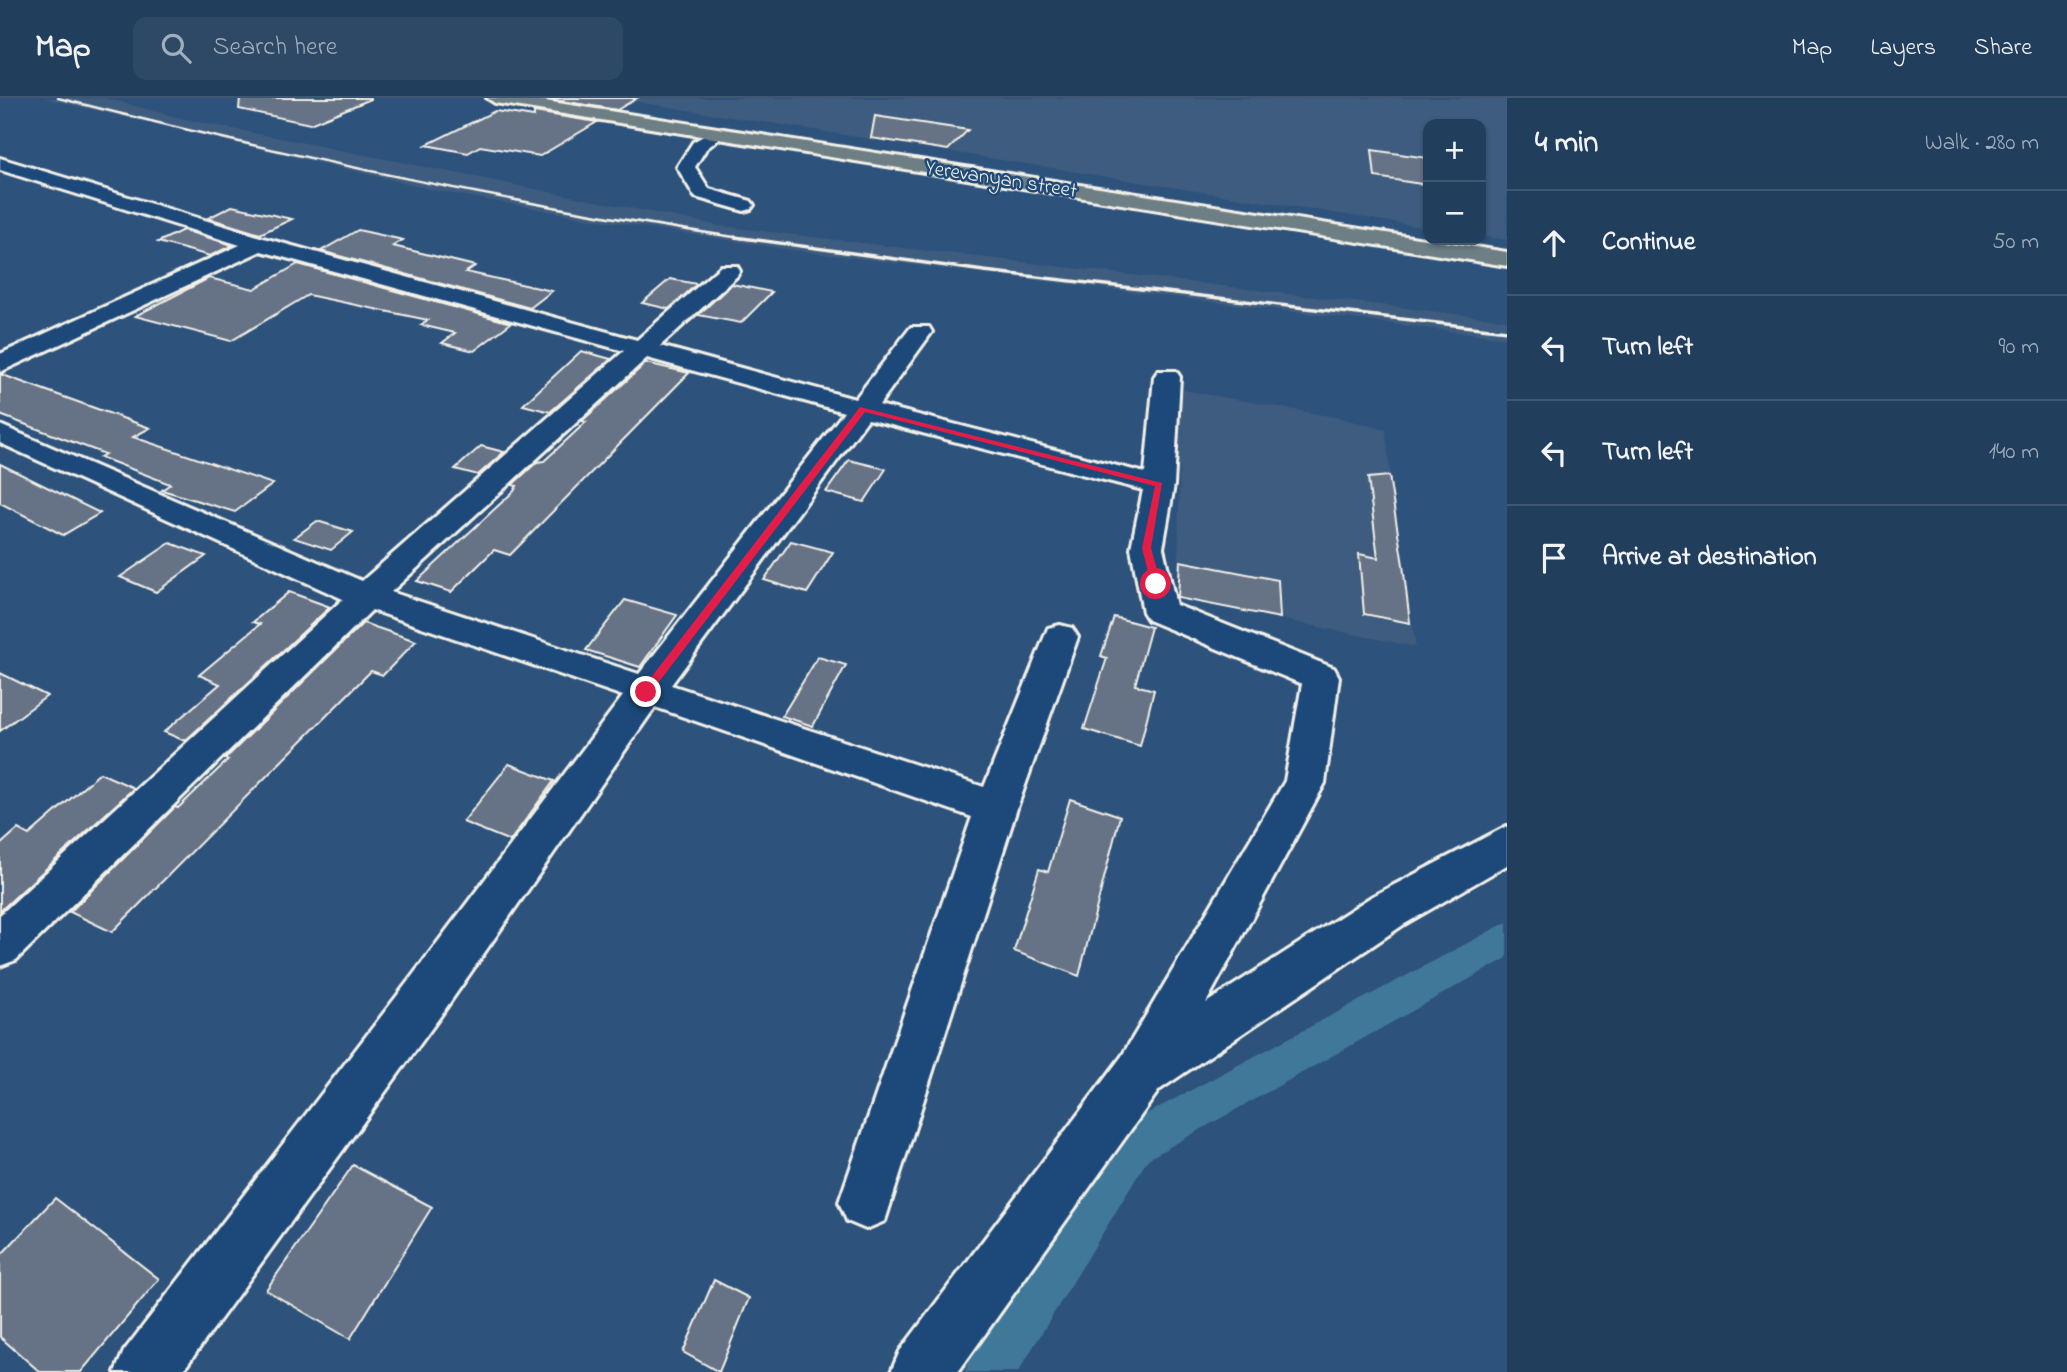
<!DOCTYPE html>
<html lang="en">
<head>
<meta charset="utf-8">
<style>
	body { margin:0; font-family:"Indie Flower",sans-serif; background:#2e4966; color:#f1f3f6 }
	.controls { position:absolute; right:21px; top:21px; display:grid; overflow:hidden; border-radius:14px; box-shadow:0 2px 5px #0004 }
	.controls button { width:63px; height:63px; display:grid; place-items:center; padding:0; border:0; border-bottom:2px solid #3f5772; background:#223e5d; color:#f1f3f6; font:35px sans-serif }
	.stop { position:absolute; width:21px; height:21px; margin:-16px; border:5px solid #e11d48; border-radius:50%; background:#fff }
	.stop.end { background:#e11d48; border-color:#fff; box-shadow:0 2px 7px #0008 }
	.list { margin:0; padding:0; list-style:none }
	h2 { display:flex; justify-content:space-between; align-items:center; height:91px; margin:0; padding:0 28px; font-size:30px }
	h2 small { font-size:23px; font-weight:400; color:#a2aebc }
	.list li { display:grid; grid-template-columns:46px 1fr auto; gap:21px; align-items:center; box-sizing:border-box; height:105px; padding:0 28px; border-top:2px solid #3f5772 }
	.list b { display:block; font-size:26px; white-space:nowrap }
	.list em { font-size:23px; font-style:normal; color:#a2aebc }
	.icon { flex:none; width:38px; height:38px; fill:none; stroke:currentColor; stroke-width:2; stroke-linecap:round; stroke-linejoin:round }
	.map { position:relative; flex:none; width:1507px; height:1274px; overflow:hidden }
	header { display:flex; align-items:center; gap:42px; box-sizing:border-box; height:98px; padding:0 35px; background:#223e5d; border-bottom:2px solid #3f5772 }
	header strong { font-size:33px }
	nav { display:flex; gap:38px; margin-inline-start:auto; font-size:24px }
	.search { width:490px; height:63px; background:#2e4966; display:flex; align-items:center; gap:18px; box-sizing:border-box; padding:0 24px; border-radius:14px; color:#a2aebc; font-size:26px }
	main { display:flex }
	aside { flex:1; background:#223e5d }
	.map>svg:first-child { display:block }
	.built { fill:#3e5c7f }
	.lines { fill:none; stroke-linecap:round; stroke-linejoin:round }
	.canal { fill:#40789a; fill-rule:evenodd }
	.building { fill:#667285; stroke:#f4f1e8; stroke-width:2 }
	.minor-casing { stroke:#f4f1e8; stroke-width:6 }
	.highway-casing { stroke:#f4f1e8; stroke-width:6 }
	.minor { fill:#1f4a7a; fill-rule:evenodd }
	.highway { fill:#6d7e84; fill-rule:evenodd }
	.rail-far1 { stroke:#f4f1e8; stroke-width:2.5 }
	.rail { stroke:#f4f1e8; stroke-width:3.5 }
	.route { fill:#e11d48 }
	.labels { text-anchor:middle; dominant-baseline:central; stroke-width:5; stroke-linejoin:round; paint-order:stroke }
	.far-street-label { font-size:21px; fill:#f4f1e8; stroke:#1f4a7a }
</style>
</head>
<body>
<header>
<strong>Map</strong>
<div class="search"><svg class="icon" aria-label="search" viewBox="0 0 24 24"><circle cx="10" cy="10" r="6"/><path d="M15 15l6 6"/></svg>Search here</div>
<nav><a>Map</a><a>Layers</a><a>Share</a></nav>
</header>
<main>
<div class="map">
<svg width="1507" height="1274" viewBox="0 0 1507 1274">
	<rect width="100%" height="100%" fill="#2d527c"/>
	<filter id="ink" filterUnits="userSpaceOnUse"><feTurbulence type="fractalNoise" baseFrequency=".0143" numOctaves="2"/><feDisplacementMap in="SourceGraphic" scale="14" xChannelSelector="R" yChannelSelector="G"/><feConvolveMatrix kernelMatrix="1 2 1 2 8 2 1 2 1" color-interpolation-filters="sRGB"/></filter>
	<g filter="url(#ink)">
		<g class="built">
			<polygon points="43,0 106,0 184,21 721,128 1507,222 1507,240 798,153 592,121 438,93"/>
			<polygon points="612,0 1507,0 1507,142 1481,138 1481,26 1428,26 1428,130"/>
			<polygon points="1183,292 1340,320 1386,332 1392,396 1416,549 1178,500 1180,309"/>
		</g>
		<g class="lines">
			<polygon class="canal" points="1507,824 1507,860 1148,1061 1018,1274 965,1274 972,1256 1118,1031"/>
		</g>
		<g class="building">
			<polygon points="240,0 371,0 371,1 310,26 239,11"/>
			<polygon points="543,0 637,0 617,12"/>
			<polygon points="495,13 534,19 534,14 597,24 540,58 480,48 468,55 426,47"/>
			<polygon points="875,18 968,32 948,52 871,40"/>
			<polygon points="1372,52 1428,60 1428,87 1375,79"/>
			<polygon points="232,108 292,121 260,136 208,120"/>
			<polygon points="183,132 233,147 210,158 158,144"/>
			<polygon points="358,132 403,142 393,148 475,168 466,174 552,193 530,210 321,153"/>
			<polygon points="298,166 511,225 474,253 442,245 455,235 421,227 428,222 308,197 231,243 135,218 209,180 254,191"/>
			<polygon points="670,181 697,186 669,211 642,205"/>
			<polygon points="732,186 772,194 741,225 698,217"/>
			<polygon points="581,253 611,261 550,314 523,307"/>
			<polygon points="646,265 689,275 510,457 494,452 451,494 417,483 514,393 517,388 512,387 537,364 544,363 586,324 582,323"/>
			<polygon points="0,276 150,330 133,339 273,386 235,414 162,392 170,386 100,359 105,356 0,317"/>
			<polygon points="481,348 504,354 478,377 455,371"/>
			<polygon points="849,362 886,371 864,404 826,394"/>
			<polygon points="0,366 100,415 63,437 0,405"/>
			<polygon points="1389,378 1403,467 1410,525 1364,516 1359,456 1378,460 1368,380"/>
			<polygon points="317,423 353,434 331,452 294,440"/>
			<polygon points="791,443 833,454 807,495 764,482"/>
			<polygon points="170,445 206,458 156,494 120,479"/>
			<polygon points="1180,463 1278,482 1280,520 1178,500"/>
			<polygon points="289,494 330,509 185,643 164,634 220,586 199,577 260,526 253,524"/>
			<polygon points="625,502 677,517 640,569 586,552"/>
			<polygon points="1114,519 1151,529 1135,587 1154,592 1140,648 1084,631 1107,560 1101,558"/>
			<polygon points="363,525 416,543 383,577 371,573 112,834 70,814 175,709 178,710 228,662 225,661"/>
			<polygon points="818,559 846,567 813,628 782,618"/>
			<polygon points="0,575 47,598 0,633"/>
			<polygon points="509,666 554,683 510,743 463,724"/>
			<polygon points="100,675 134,690 0,813 0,747 18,731 29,737"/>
			<polygon points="1070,701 1120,718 1079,878 1014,853 1039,771 1048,774"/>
			<polygon points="353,1067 432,1109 350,1241 266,1192"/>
			<polygon points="55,1100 159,1181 81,1274 40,1274 0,1239 0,1158"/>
			<polygon points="714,1182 749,1200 719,1274 683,1254"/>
		</g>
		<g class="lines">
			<defs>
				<g id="minor">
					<polygon points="716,31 725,36 706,51 695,69 709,91 751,103 754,107 751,111 744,113 695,99 677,69 693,44"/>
					<path d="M0 60 267 141 637 242 721 168H737L740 173 737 178 660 248 855 301 911 229H929L932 234 879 307 1145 375 1154 279 1158 273H1176L1180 279 1174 387 1163 450 1176 507 1334 570 1339 579 1325 685 1206 905 1371 799 1507 728V767L1403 827 1159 992 958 1274H891L900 1253 1122 958 1285 683 1302 586 1148 522 1143 514 1131 450 1143 392 868 321 671 587 984 689 1048 530 1060 527 1072 530 1078 539 1017 710 885 1123 866 1131 847 1123 839 1104 972 719 655 609 441 917 182 1274H115L124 1253 407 885 623 598 372 512 16 862 0 868V817L343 501 0 345V327L362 483 624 253 261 153 0 274V256L240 147 0 72ZM647 260 844 314 639 576 391 494Z"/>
				</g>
				<polygon id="highway" points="487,0 526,0 1507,154 1507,168 495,5"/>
			</defs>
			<use href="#minor" class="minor-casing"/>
			<use href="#highway" class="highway-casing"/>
			<use href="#minor" class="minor"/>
			<use href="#highway" class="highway"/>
			<path class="rail-far1" d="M58 0C286 58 515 107 747 141"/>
			<polyline class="rail" points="735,139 984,173 1507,233"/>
		</g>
	</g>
	<polygon class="route" points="860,309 1162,385 1151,450 1161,486 1156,490 1151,486 1142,450 1155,388 865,314 649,597 642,597 642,591"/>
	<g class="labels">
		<g class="far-street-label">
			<text transform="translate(1001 82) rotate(9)">Yerevanyan street</text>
		</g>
	</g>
</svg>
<div class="controls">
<button>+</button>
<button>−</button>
</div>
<div class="stop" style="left:1156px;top:486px"></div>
<div class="stop end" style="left:646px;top:594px"></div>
</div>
<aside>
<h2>4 min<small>Walk · 280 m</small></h2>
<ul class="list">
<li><svg class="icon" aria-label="ahead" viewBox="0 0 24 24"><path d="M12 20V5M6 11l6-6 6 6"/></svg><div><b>Continue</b></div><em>50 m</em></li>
<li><svg class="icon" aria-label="left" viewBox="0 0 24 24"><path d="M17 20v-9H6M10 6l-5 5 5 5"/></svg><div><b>Turn left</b></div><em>90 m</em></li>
<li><svg class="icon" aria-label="left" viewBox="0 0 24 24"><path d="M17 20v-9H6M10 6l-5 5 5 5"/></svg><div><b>Turn left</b></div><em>140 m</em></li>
<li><svg class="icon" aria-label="arrive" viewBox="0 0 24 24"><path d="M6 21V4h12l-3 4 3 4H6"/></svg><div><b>Arrive at destination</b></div></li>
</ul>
</aside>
</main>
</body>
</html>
